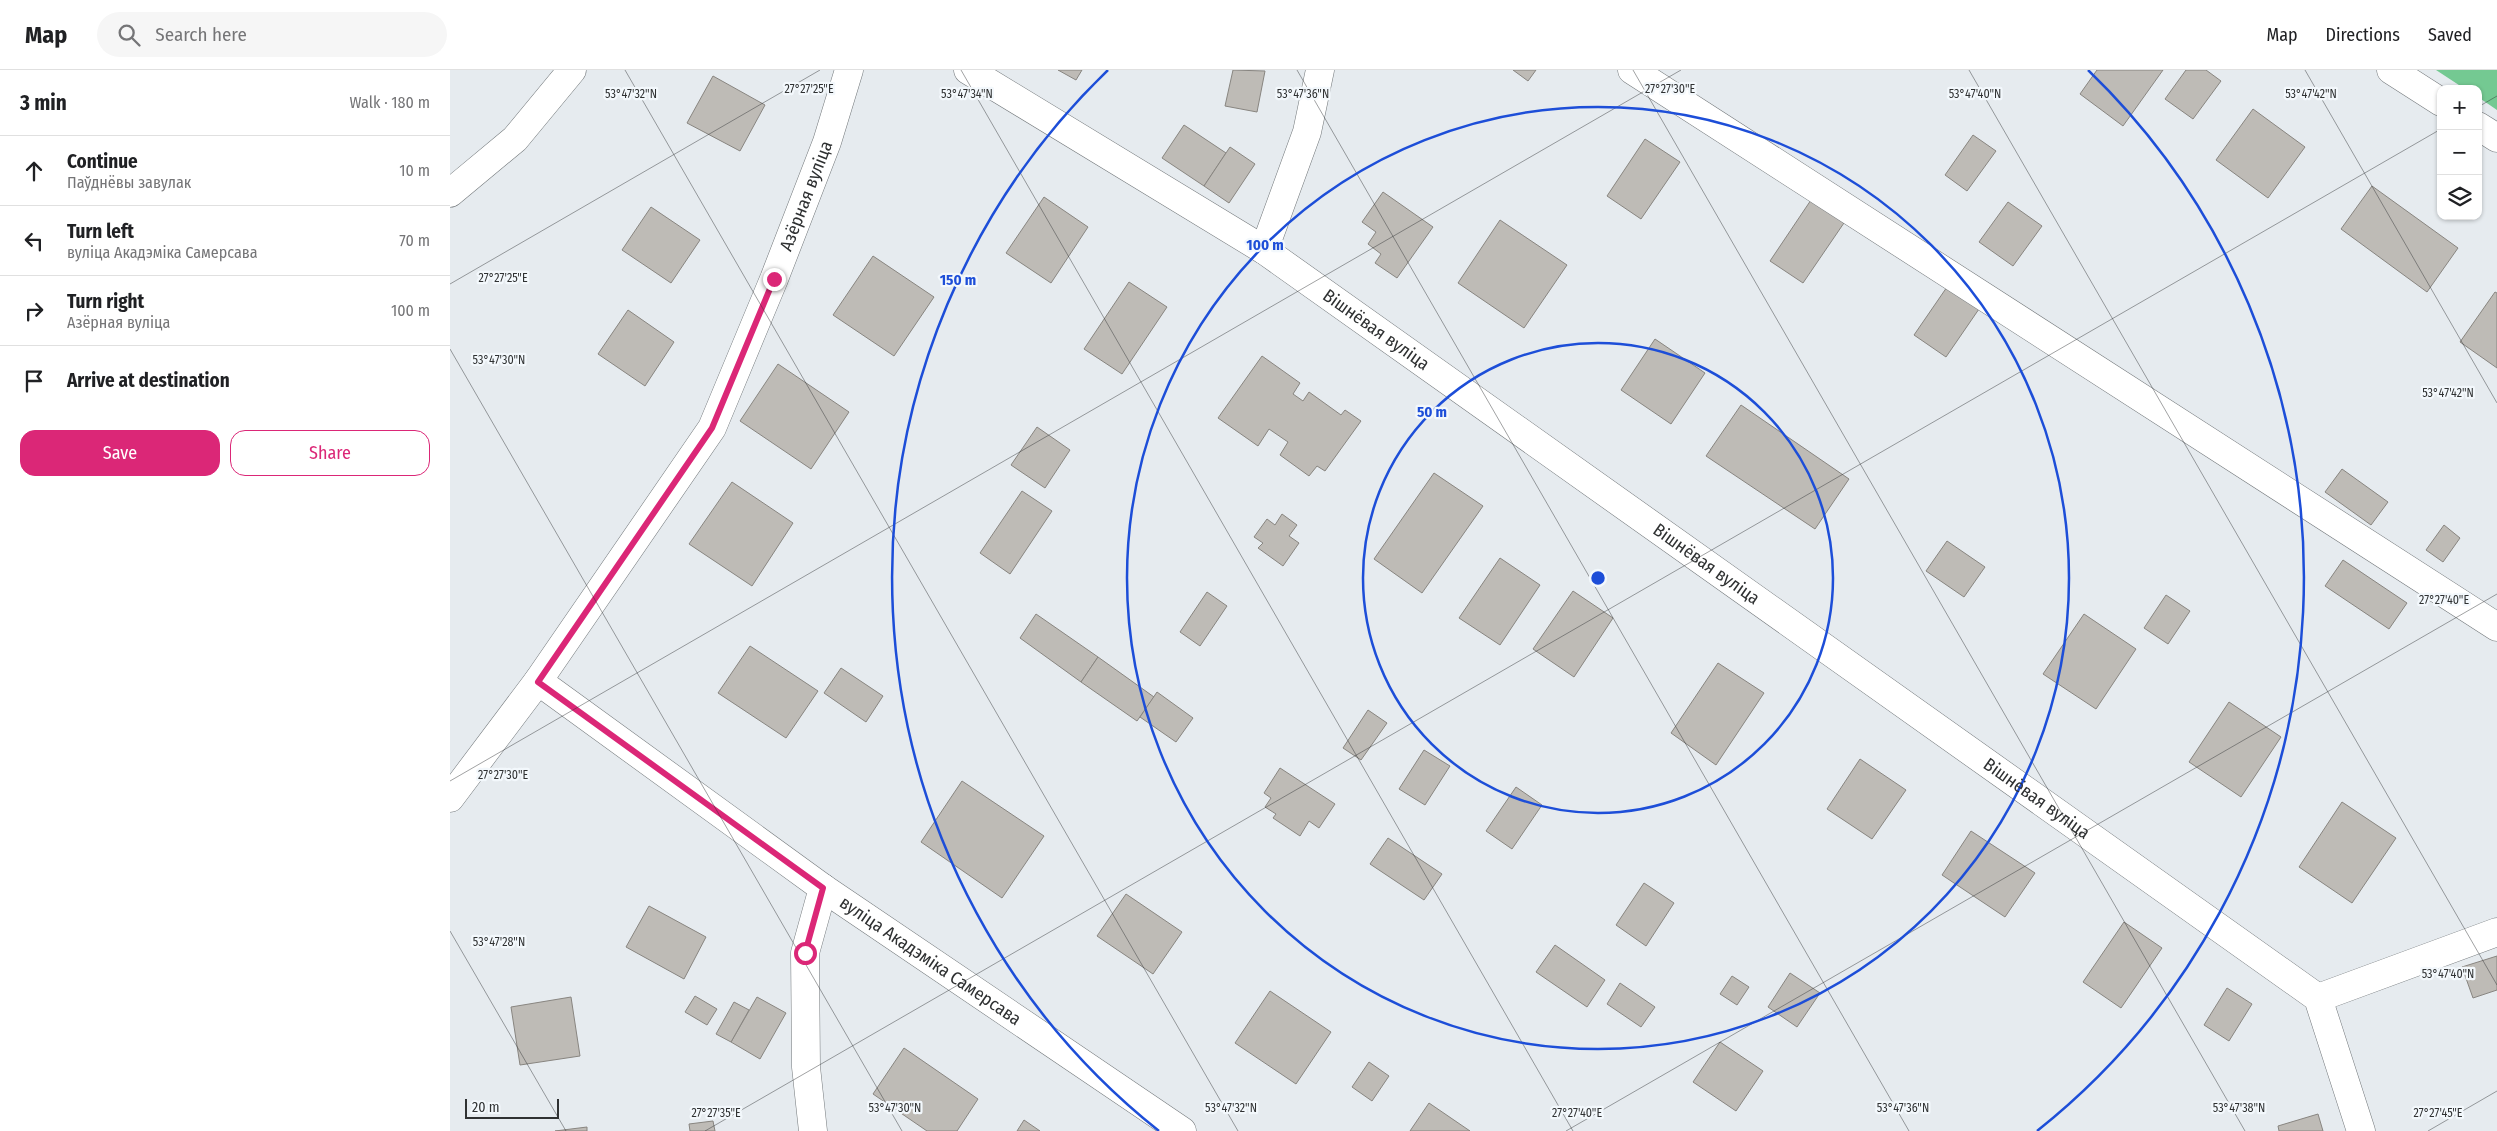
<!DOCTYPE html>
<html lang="en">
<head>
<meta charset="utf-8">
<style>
	body { margin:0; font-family:"Fira Sans Condensed",sans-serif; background:#f6f6f6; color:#202124 }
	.controls { position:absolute; right:15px; top:15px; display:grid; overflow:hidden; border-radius:10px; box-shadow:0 1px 4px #0004 }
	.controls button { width:45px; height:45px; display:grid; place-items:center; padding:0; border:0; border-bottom:1px solid #e0e0e0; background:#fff; color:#202124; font:25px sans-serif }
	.scale { position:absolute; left:15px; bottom:12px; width:94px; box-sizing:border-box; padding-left:5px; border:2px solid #2f3132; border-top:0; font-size:14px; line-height:18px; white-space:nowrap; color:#2f3132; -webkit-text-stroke:4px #f3f8fc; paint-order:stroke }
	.stop { position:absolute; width:15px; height:15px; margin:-11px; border:4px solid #db2777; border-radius:50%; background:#fff }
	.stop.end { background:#db2777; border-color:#fff; box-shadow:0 1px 5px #0008 }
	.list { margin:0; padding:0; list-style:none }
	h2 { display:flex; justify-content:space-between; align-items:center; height:65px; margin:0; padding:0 20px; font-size:21px }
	h2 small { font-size:16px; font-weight:400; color:#757577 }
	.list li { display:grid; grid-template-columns:32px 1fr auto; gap:15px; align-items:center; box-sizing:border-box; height:70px; padding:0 20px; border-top:1px solid #e0e0e0 }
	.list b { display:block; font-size:19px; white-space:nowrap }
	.list p { margin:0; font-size:16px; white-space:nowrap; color:#757577 }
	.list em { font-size:16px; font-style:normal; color:#757577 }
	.actions { display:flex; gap:10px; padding:15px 20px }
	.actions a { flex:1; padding:11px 0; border:1px solid #db2777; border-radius:15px; text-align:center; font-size:18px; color:#db2777 }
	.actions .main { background:#db2777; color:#fff }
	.icon { flex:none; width:28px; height:28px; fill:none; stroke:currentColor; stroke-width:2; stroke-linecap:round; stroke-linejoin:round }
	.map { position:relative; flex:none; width:2047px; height:1061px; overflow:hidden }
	header { display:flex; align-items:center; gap:30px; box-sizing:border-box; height:70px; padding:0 25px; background:#fff; border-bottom:1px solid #e0e0e0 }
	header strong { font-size:24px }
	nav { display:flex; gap:28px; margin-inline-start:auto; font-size:18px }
	.search { width:350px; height:45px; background:#f6f6f6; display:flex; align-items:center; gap:12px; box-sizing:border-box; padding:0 18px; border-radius:28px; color:#757577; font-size:19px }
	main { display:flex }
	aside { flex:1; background:#fff }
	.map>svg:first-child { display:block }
	.forest { fill:#74c992 }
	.building { fill:#bebbb6; stroke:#888580 }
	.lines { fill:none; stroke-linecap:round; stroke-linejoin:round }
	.minor-casing { stroke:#73787b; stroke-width:29 }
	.minor { stroke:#fff; stroke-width:28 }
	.route { stroke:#db2777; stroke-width:6 }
	.ticks { fill:none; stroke:#2f3132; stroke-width:1; stroke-opacity:0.45 }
	.ring { fill:none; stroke:#1d4ed8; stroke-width:2.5 }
	.labels { text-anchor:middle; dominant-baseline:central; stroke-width:4.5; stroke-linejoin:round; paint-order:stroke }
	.street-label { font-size:18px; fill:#2f3132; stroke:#f3f8fc }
	.ticks-label { font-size:12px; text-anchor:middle; fill:#2f3132; stroke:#f3f8fc; stroke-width:4.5; stroke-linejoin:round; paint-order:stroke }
	.centre { fill:#1d4ed8; stroke:#f3f8fc; stroke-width:2.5 }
	.ring-label { font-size:15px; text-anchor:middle; font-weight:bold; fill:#1d4ed8; stroke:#f3f8fc; stroke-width:4.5; stroke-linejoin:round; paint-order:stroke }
</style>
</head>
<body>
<header>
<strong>Map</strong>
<div class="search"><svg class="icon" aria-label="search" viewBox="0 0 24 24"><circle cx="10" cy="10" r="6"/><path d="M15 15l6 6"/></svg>Search here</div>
<nav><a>Map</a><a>Directions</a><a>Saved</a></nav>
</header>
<main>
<aside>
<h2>3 min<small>Walk · 180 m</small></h2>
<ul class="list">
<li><svg class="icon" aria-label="ahead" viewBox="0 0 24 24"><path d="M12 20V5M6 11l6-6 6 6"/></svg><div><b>Continue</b><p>Паўднёвы завулак</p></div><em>10 m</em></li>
<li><svg class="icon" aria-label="left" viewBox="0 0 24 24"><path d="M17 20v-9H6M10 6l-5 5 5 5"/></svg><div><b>Turn left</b><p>вуліца Акадэміка Самерсава</p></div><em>70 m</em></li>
<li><svg class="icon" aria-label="right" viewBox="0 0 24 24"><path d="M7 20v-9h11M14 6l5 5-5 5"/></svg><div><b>Turn right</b><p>Азёрная вуліца</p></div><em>100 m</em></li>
<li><svg class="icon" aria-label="arrive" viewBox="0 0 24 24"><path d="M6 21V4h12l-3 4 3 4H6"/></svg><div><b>Arrive at destination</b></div></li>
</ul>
<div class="actions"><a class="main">Save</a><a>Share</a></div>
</aside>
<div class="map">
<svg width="2047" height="1061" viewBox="0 0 2047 1061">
	<rect width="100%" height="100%" fill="#e6ebef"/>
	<polygon class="forest" points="1986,0 2047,0 2047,40 2028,27 2028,19 2015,19"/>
	<g class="building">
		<polygon points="608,0 632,0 626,10"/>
		<polygon points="783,0 815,1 807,42 775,36"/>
		<polygon points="1063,0 1086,0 1078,11"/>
		<polygon points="1647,0 1713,0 1673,56 1630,24"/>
		<polygon points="1736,0 1756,0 1771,11 1743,49 1715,29"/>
		<polygon points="263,6 315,35 290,81 237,53"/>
		<polygon points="1803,39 1855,77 1818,128 1766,90"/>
		<polygon points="734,55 776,83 754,116 712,88"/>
		<polygon points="1523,65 1546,81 1517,121 1495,105"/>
		<polygon points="1195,69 1230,92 1191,149 1157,126"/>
		<polygon points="780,77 805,94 779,133 754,116"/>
		<polygon points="1922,116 2008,178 1977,222 1891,159"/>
		<polygon points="933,122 983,157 947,208 925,193 931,184 918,174 926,162 912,152"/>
		<polygon points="594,127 638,157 601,213 556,183"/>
		<polygon points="1363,127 1396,150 1353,213 1320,191"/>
		<polygon points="1558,132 1592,156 1563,196 1529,172"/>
		<polygon points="201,137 250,170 221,213 172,180"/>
		<polygon points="1050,150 1117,195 1074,258 1008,213"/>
		<polygon points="423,186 484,227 444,286 383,245"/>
		<polygon points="679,212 717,237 672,304 634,279"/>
		<polygon points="1497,217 1529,239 1496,287 1464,265"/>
		<polygon points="2045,222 2047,223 2047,298 2010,272"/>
		<polygon points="178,240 224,272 195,316 148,284"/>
		<polygon points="1205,269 1255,303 1221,354 1171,320"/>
		<polygon points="812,286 850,313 843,324 853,331 859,322 891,345 895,340 911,351 875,401 867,396 859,406 830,385 838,372 819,359 808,376 768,348"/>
		<polygon points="328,294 399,342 361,399 290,351"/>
		<polygon points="1291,335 1399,409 1365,459 1256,386"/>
		<polygon points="587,357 620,380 595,418 561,395"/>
		<polygon points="1892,399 1938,432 1921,455 1875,422"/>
		<polygon points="984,403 1033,436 972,523 924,489"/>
		<polygon points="282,412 343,453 302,516 239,474"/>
		<polygon points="572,421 602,441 560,504 530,483"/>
		<polygon points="832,444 847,455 839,466 849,473 833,496 808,478 813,473 804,467 817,449 825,455"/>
		<polygon points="1994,455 2010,468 1993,492 1976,480"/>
		<polygon points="1497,471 1535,497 1514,527 1476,501"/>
		<polygon points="1050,488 1090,515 1050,575 1009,548"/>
		<polygon points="1893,490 1957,533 1939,559 1875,516"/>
		<polygon points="1123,521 1163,548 1124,607 1083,579"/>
		<polygon points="757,522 777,536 750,576 730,562"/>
		<polygon points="1716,525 1740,541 1718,574 1694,558"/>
		<polygon points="586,544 648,587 631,612 570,568"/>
		<polygon points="1634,544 1686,579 1646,639 1593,604"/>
		<polygon points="300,576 368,621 336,668 268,623"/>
		<polygon points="648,587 704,627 687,651 631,612"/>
		<polygon points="1268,593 1314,623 1266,695 1221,663"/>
		<polygon points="391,598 433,626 416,652 374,623"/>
		<polygon points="707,622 743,648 726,672 690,647"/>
		<polygon points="1779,632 1831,667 1791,727 1739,692"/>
		<polygon points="918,640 937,653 911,690 893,678"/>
		<polygon points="974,680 1000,696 975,735 949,719"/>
		<polygon points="1410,689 1456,720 1422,769 1377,739"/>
		<polygon points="830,698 885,734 869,758 859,751 850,766 823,748 826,744 815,737 821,728 814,723"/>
		<polygon points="512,711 594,766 552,828 471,772"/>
		<polygon points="1066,717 1092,735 1062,779 1036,761"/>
		<polygon points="1892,732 1946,768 1902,833 1849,797"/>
		<polygon points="1521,761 1585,803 1555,847 1492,805"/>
		<polygon points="938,768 992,804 974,830 920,794"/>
		<polygon points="1194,813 1224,833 1196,876 1166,855"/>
		<polygon points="676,824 732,862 703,904 647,866"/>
		<polygon points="199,836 256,867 234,909 176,877"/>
		<polygon points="1674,852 1712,878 1671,938 1633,912"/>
		<polygon points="1105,875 1155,910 1137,937 1086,902"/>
		<polygon points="2047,886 2047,920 2023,928 2012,897"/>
		<polygon points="1340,903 1370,923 1347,957 1318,937"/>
		<polygon points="1282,906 1299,917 1287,935 1270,924"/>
		<polygon points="1170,913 1205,937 1191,957 1157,934"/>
		<polygon points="1777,918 1802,934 1779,971 1754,955"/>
		<polygon points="820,921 881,962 846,1014 785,973"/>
		<polygon points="245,926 267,939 257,955 235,942"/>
		<polygon points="121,927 130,986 70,995 61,937"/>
		<polygon points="307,927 336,943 310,989 281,972"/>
		<polygon points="284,932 299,940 281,972 266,964"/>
		<polygon points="1270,972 1313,1001 1286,1041 1243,1012"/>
		<polygon points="454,978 528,1029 507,1061 477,1061 423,1024"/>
		<polygon points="919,992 939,1006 922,1031 902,1017"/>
		<polygon points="979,1033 1020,1061 960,1061"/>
		<polygon points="1868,1044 1873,1061 1829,1061 1828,1056"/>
		<polygon points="574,1050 590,1061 567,1061"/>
		<polygon points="263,1051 265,1061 240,1061 239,1054"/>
		<polygon points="137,1057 137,1061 105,1061"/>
	</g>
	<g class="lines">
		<defs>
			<g id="minor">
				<path id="s1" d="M518 0 814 180 1868 928 1911 1061"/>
				<polyline points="1182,0 2047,557"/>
				<polyline points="1941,0 1991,32"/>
				<polyline points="2028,56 2047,68"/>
				<polyline points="0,123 65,69 122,0"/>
				<polyline points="814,180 857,62 870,0"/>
				<path id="s2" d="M88 611 373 818 732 1061"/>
				<path id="s3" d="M0 728 88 611 262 358 324 209 377 72 399 0"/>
				<polyline points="1868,928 2047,862"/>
				<polyline points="363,1061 356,997 355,883 373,818"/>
			</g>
		</defs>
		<use href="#minor" class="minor-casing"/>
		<use href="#minor" class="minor"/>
	</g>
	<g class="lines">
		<polyline class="route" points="324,209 262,358 88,612 373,818 355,883"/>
	</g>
	<path class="ticks" d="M175 0 788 1061M511 0 1123 1061M847 0 1459 1061M1183 0 1795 1061M1519 0 2047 915M1855 0 2047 333M2028 37 2047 26M0 214 370 0M0 279 452 1061M0 711 1231 0M0 861 116 1061M255 1061 1991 59M1116 1061 2047 524M1978 1061 2047 1021"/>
	<g class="ring">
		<circle cx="1148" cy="508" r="235"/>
		<circle cx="1148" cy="508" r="471"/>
		<path d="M709 1061A706 706 0 0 1 658 0M1638 0A706 706 0 0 1 1587 1061"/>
	</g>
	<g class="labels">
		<g class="street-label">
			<text stroke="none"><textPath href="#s3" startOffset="704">Азёрная вуліца</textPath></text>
			<text stroke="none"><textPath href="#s1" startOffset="484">Вішнёвая вуліца</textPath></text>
			<text stroke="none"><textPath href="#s1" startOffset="889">Вішнёвая вуліца</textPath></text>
			<text stroke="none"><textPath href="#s1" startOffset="1294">Вішнёвая вуліца</textPath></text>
			<text stroke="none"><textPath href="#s2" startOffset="482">вуліца Акадэміка Самерсава</textPath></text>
		</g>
	</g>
	<g class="ticks-label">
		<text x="359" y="23">27°27'25"E</text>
		<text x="1220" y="23">27°27'30"E</text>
		<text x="181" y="28">53°47'32"N</text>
		<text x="517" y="28">53°47'34"N</text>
		<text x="853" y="28">53°47'36"N</text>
		<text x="1525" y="28">53°47'40"N</text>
		<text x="1861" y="28">53°47'42"N</text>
		<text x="53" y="212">27°27'25"E</text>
		<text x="49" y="294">53°47'30"N</text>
		<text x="1998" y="327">53°47'42"N</text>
		<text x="1994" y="534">27°27'40"E</text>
		<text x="53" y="709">27°27'30"E</text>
		<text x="49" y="876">53°47'28"N</text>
		<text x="1998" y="908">53°47'40"N</text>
		<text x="445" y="1042">53°47'30"N</text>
		<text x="781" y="1042">53°47'32"N</text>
		<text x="1453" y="1042">53°47'36"N</text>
		<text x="1789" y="1042">53°47'38"N</text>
		<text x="266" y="1047">27°27'35"E</text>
		<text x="1127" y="1047">27°27'40"E</text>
		<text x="1988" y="1047">27°27'45"E</text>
	</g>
	<circle cx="1148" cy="508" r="8" class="centre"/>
	<g class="ring-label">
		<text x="815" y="180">100 m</text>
		<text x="508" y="215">150 m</text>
		<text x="982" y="347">50 m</text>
	</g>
</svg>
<div class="controls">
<button>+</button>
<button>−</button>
<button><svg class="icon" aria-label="layers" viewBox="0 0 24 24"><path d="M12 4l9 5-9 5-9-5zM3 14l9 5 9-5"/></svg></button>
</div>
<div class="scale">20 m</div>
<div class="stop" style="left:355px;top:883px"></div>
<div class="stop end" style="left:324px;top:209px"></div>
</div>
</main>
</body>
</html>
